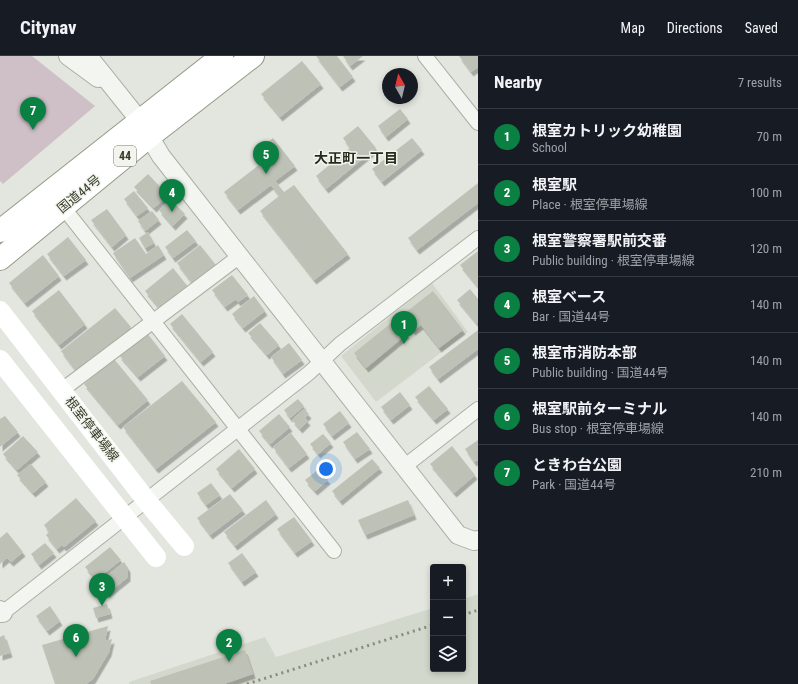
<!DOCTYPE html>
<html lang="en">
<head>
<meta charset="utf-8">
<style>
	body { margin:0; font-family:"Roboto Condensed","Noto Sans JP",sans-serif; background:#242831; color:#f1f3f6 }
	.controls { position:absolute; right:12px; bottom:12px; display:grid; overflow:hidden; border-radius:4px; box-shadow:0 2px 6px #0003 }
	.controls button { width:36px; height:36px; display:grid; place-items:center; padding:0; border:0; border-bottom:1px solid #363941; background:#171b24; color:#f1f3f6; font:20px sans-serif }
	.compass { position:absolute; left:382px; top:12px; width:36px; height:36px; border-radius:50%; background:#171b24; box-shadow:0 2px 6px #0003; rotate:352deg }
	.you { position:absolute; left:326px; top:413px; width:14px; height:14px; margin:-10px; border:3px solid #fff; border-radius:50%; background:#1a73e8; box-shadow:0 0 0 6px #1a73e833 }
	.badge { display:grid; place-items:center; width:26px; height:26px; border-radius:50%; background:#0b8043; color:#fff; font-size:13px; font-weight:700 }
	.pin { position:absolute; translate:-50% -33px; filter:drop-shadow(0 1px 2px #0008) }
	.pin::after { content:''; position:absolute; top:21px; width:14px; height:12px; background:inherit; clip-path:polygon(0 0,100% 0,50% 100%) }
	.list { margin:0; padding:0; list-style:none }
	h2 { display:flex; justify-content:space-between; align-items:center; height:52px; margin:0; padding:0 16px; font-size:17px }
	h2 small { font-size:13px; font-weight:400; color:#9ea1a6 }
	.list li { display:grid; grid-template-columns:26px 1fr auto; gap:12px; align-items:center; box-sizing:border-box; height:56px; padding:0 16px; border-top:1px solid #363941 }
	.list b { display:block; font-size:15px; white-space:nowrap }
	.list p { margin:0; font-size:13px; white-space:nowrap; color:#9ea1a6 }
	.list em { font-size:13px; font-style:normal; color:#9ea1a6 }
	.icon { flex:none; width:22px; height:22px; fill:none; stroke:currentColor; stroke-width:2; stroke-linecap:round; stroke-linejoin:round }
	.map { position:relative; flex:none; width:478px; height:628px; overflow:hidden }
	header { display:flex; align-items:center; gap:24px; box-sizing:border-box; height:56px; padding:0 20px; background:#171b24; border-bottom:1px solid #363941 }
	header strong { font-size:19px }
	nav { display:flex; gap:22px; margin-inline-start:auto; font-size:14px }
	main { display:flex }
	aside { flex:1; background:#171b24 }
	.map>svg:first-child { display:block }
	.built { fill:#d3d8cc }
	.green { fill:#cfc0c8 }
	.building { fill:#bec2b6; filter:url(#shadow) }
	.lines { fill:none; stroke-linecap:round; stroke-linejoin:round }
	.minor-casing { stroke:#abb0a4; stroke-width:16 }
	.tertiary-casing { stroke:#abb0a4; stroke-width:20 }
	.trunk-casing { stroke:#949b87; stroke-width:24 }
	.minor { stroke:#f3f5f0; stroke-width:14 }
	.tertiary { stroke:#f3f5f0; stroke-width:18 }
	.secondary { stroke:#fff; stroke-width:20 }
	.trunk { stroke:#fff; stroke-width:22 }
	.rail { stroke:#868e79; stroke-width:3; stroke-dasharray:2 4; stroke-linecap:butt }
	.labels { text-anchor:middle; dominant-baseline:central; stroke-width:3; stroke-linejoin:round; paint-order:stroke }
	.shield { fill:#f2f4ed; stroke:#6d7364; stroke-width:1 }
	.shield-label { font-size:12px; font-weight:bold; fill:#343c29 }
	.street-label { font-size:13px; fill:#343c29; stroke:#f2f4ed }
	.neighbourhood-label { font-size:14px; font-weight:bold; fill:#252c1b; stroke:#f2f4ed }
</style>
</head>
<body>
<header>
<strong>Citynav</strong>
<nav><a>Map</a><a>Directions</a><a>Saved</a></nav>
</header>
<main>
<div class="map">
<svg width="478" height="628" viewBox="0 0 478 628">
	<defs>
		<filter id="shadow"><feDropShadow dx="2.5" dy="4.5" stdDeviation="0" flood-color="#0004"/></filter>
	</defs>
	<rect width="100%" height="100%" fill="#e3e6de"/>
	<g class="built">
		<polygon points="432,227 468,276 376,346 341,300"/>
		<polygon points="478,538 478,628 129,628 129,626 265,581 276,601 433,552 433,613 463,613 463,543"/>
	</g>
	<polygon class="green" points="0,0 32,0 95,50 3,128 0,125"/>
	<g class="building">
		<polygon points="316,0 337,0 353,21 340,31"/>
		<polygon points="343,0 363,0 350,10"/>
		<polygon points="459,0 478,0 478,11 471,16"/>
		<polygon points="302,5 321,28 280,61 261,38"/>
		<polygon points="400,53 408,63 386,81 378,70"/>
		<polygon points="358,70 376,92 326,133 316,120 350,92 343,82"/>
		<polygon points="273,82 295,110 275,125 284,136 294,129 348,198 314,224 260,155 279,140 271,129 238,154 224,136 264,105 256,95"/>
		<polygon points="412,82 422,94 382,126 372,113"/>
		<polygon points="148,118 168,139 154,152 134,131"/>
		<polygon points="478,127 478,147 417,194 408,182"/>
		<polygon points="134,135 148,152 137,160 124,143"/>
		<polygon points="170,143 185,158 173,170 159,154"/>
		<polygon points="107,153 126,179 112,191 91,164"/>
		<polygon points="152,155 159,164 145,175 138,165"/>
		<polygon points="187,174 196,185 173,202 165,191"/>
		<polygon points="148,176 154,187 145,192 139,182"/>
		<polygon points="68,181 86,204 64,220 47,198"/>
		<polygon points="135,182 146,198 158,189 164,199 130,222 113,197"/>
		<polygon points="200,189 216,209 192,227 177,207"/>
		<polygon points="478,195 478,231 460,209"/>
		<polygon points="43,199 59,220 25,247 9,227"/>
		<polygon points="173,212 189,232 161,254 145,235"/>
		<polygon points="232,219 248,239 238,246 236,243 225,251 212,234"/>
		<polygon points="470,233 478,243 477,268 457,244"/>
		<polygon points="59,234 85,268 59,289 32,255"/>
		<polygon points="433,235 463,274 439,292 421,269 413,275 401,260"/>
		<polygon points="254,240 265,255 243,272 232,258"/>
		<polygon points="115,252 131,271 76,315 61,295"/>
		<polygon points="182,258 213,296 201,306 170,268"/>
		<polygon points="396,263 407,278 366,312 354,297"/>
		<polygon points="260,267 279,289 267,299 248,277"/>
		<polygon points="478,274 478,293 438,323 429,311"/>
		<polygon points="147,277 165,300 138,321 119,299"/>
		<polygon points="289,287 302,304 283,318 271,301"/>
		<polygon points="114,303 148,344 118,369 84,328"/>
		<polygon points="182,325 216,366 156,413 123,371"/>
		<polygon points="429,330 448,353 434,364 415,341"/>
		<polygon points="400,336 410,349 391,364 381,351"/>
		<polygon points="298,343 304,350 290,362 284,354"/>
		<polygon points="304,353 309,358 305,362 308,365 300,373 292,364"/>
		<polygon points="340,355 349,367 332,380 323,368"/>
		<polygon points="279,358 290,371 270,388 259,375"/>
		<polygon points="5,360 18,376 0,391 0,363"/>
		<polygon points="357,376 370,393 355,403 343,386"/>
		<polygon points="291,377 307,398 289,412 273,391"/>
		<polygon points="323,378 331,387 318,398 310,388"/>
		<polygon points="23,380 38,396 17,414 3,398"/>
		<polygon points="478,384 478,404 474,406 465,393"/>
		<polygon points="452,390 475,419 454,437 430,408"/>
		<polygon points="239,393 255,413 232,432 216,413"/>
		<polygon points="372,403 380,412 340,445 332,435"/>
		<polygon points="31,408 46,426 33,437 17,419"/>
		<polygon points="319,413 328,424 315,435 305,424"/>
		<polygon points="211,427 220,439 206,449 197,437"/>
		<polygon points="230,438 243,454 210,479 197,462"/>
		<polygon points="76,442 96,465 64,491 62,489 57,493 46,479 49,476 44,469"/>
		<polygon points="266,444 276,458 235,490 224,476"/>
		<polygon points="408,444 414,459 365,479 358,464"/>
		<polygon points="294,461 312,485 295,497 277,473"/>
		<polygon points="7,476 23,496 11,506 7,502 0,508 0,482"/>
		<polygon points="45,487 54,497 39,509 31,498"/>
		<polygon points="110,491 121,504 96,524 85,511"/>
		<polygon points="242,497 256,516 242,526 228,507"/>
		<polygon points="124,506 128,512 128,521 107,538 98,527"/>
		<polygon points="107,548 110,558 96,562 93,552"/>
		<polygon points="50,550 60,565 47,575 36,560"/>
		<polygon points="108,570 105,585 112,583 109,596 93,623 86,628 55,628 42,589"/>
		<polygon points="4,579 10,597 0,600 0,581"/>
		<polygon points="245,594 253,618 224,628 151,628 150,625"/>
	</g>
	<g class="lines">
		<defs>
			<g id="minor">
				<polyline points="425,0 478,67"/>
				<polyline points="63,151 334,495"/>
				<polyline points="62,334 240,200"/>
				<polyline points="405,410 478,353"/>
				<polyline points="0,559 309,317 340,288 478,182"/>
			</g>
			<g id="tertiary">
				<polyline points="68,0 98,22"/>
				<polyline points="88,0 140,65 161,100 458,479 474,485 478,484"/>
				<polyline points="0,554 3,557"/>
			</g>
			<g id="trunk">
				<polyline points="0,175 222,0"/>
				<polyline points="0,203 150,80 253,0"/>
			</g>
		</defs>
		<use href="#minor" class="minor-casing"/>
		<use href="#tertiary" class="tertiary-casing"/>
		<use href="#trunk" class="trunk-casing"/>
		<use href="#minor" class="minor"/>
		<use href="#tertiary" class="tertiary"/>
		<g class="secondary">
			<polyline points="0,255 146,444 184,490"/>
			<polyline points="0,304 156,501"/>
		</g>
		<use href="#trunk" class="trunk"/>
		<g class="rail">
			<polyline points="463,559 478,554"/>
			<polyline points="247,628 433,569"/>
		</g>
	</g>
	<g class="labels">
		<rect class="shield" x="114" y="90" width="22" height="20" rx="3"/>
		<g class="shield-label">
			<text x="125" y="100">44</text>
		</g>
		<g class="street-label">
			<text transform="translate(79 138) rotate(-39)">国道44号</text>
			<text transform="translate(92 373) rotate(52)">根室停車場線</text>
		</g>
		<g class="neighbourhood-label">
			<text x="356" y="102">大正町一丁目</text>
		</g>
	</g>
</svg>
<div class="controls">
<button>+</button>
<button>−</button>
<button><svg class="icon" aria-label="layers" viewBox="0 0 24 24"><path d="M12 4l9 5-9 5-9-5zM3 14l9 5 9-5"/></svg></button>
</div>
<svg class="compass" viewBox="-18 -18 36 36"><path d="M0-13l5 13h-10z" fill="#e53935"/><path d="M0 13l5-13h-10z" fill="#9ea1a6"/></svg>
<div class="you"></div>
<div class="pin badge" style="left:404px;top:288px">1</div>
<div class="pin badge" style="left:229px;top:606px">2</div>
<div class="pin badge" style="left:102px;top:550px">3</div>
<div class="pin badge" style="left:172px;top:156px">4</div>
<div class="pin badge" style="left:266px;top:118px">5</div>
<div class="pin badge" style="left:76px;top:601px">6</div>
<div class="pin badge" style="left:33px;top:74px">7</div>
</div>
<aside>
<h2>Nearby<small>7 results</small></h2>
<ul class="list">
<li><span class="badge">1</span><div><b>根室カトリック幼稚園</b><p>School</p></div><em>70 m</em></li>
<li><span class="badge">2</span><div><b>根室駅</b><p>Place · 根室停車場線</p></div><em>100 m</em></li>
<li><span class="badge">3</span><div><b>根室警察署駅前交番</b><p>Public building · 根室停車場線</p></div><em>120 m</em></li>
<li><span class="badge">4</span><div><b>根室ベース</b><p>Bar · 国道44号</p></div><em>140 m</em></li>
<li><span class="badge">5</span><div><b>根室市消防本部</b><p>Public building · 国道44号</p></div><em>140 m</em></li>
<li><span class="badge">6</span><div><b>根室駅前ターミナル</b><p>Bus stop · 根室停車場線</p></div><em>140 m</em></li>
<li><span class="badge">7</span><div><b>ときわ台公園</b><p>Park · 国道44号</p></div><em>210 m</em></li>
</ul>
</aside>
</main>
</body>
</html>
